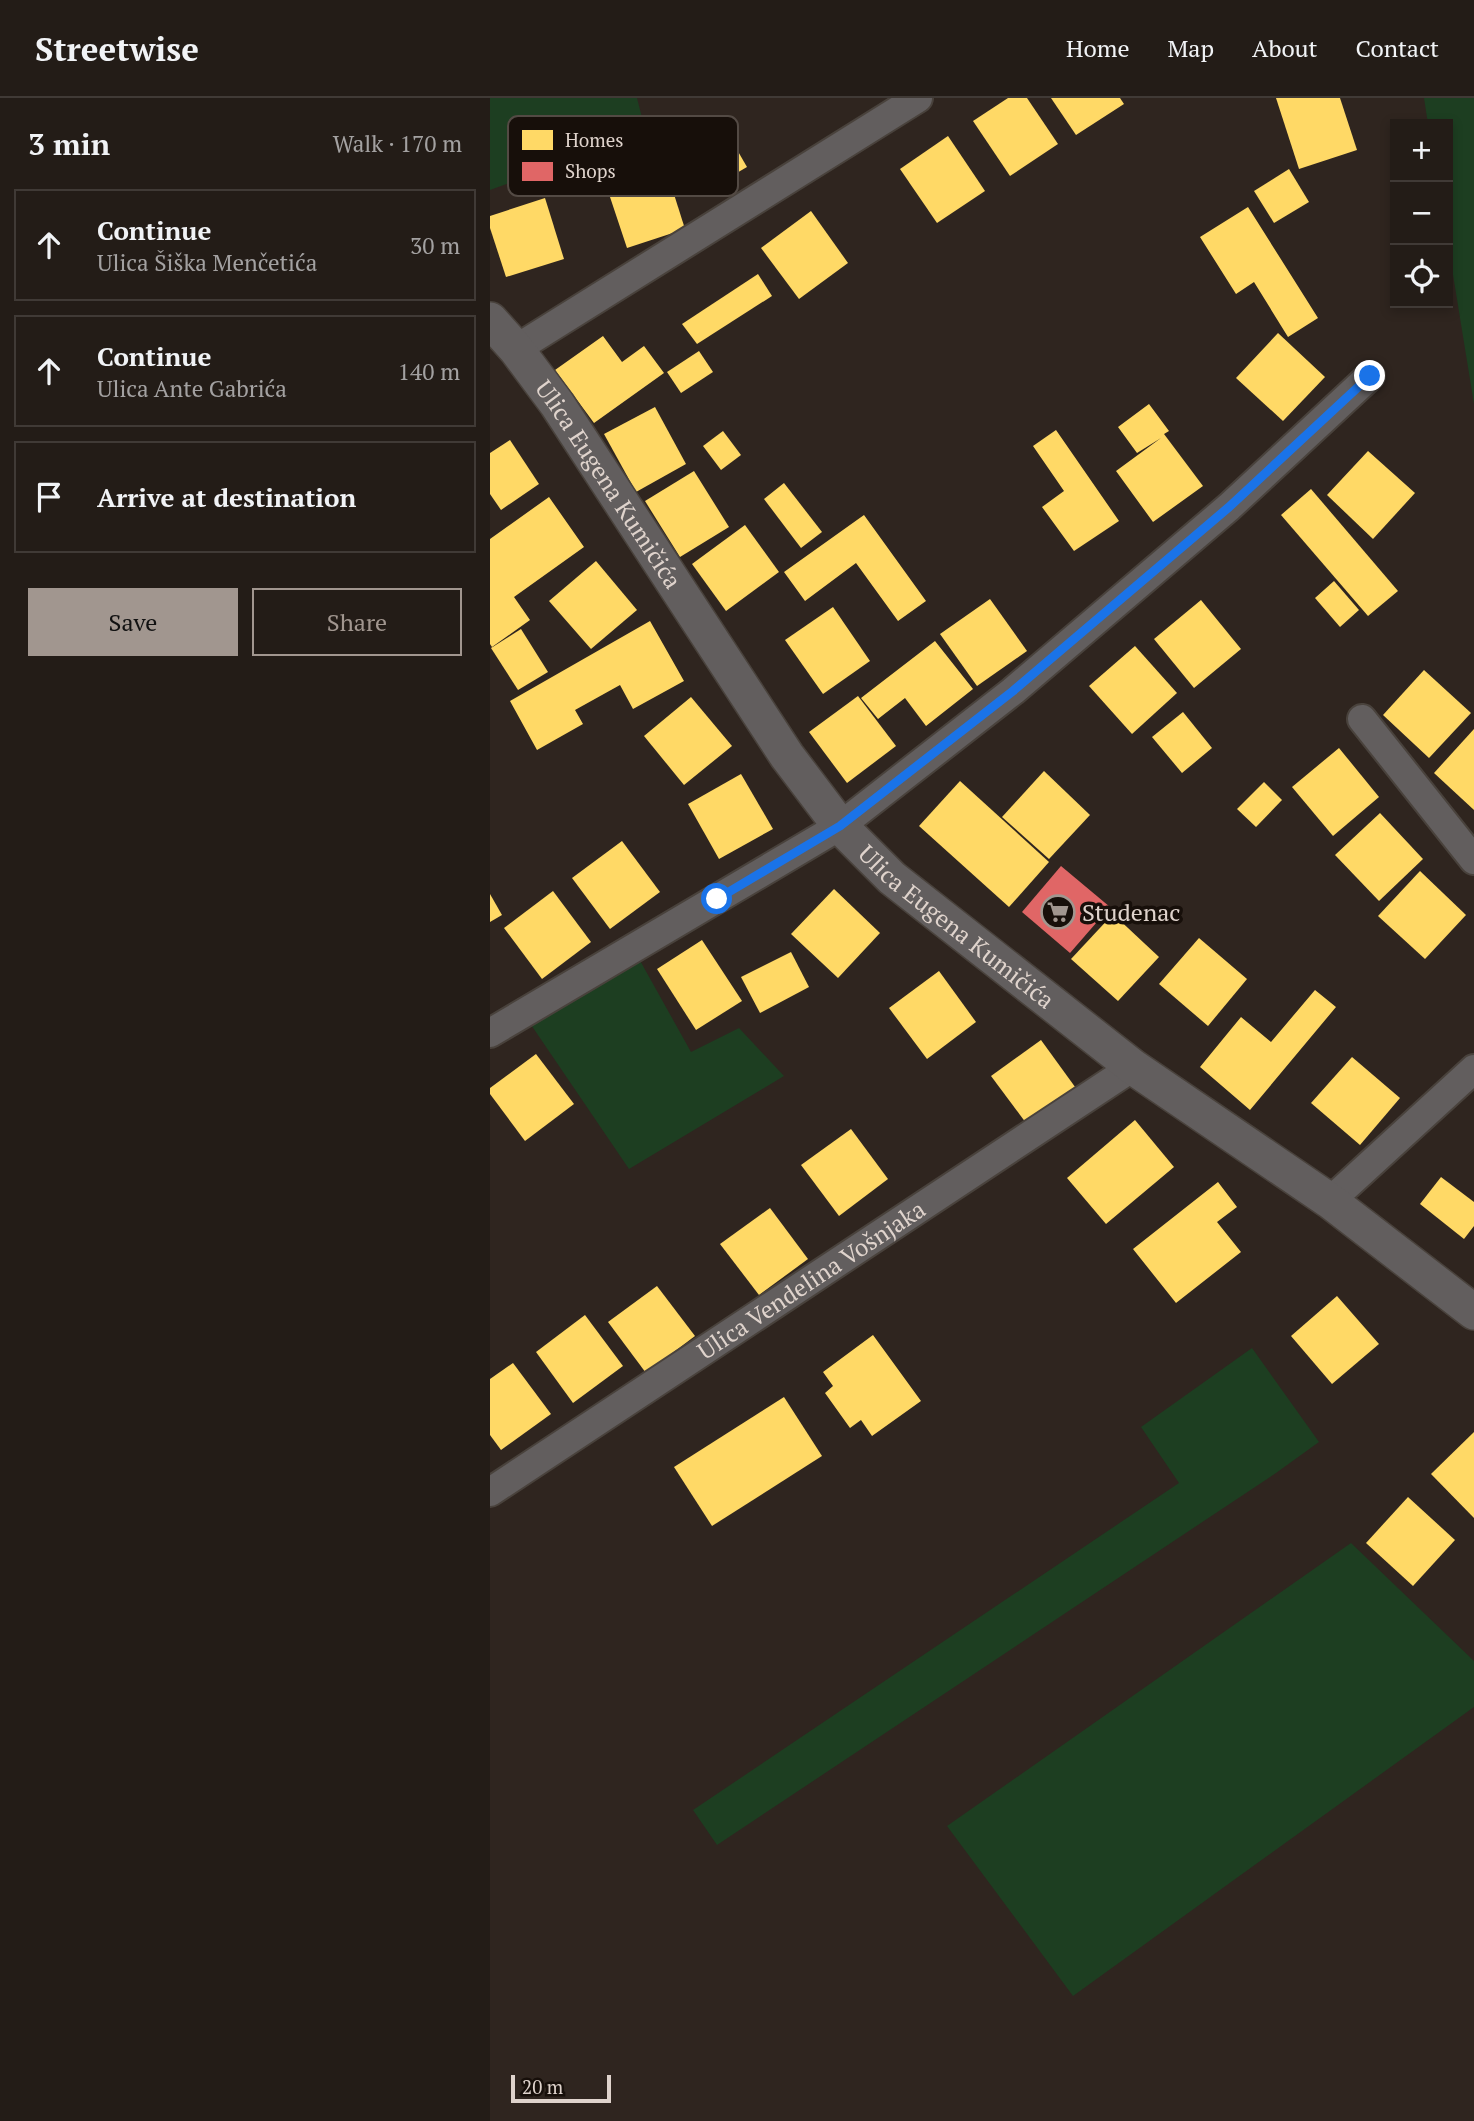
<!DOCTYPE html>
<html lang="en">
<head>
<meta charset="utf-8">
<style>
	body { margin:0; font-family:"PT Serif",serif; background:#2b2520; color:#f1f3f6 }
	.controls { position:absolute; right:21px; top:21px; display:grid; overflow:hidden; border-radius:0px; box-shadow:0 4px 10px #0003 }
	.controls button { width:63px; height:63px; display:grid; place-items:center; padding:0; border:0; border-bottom:2px solid #403a36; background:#231c17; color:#f1f3f6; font:35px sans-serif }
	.scale { position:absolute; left:21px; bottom:18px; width:100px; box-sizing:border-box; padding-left:7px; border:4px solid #dfd3cc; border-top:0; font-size:19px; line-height:24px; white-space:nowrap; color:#dfd3cc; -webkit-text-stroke:5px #170f0a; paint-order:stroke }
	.stop { position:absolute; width:21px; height:21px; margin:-16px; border:5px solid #1a73e8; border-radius:50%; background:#fff }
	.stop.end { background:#1a73e8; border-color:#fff; box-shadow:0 2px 7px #0008 }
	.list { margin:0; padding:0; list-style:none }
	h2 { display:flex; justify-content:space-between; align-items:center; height:91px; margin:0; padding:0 28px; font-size:30px }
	h2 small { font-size:23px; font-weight:400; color:#a3a1a1 }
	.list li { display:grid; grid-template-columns:46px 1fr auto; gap:21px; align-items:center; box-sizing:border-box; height:112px; margin:0 14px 14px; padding:0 14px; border:2px solid #403a36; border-radius:0px }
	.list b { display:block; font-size:26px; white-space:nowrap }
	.list p { margin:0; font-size:23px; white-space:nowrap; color:#a3a1a1 }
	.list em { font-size:23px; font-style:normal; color:#a3a1a1 }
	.actions { display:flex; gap:14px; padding:21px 28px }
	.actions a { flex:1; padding:16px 0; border:2px solid #a1968f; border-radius:0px; text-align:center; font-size:24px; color:#a1968f }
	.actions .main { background:#a1968f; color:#111 }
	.icon { flex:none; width:38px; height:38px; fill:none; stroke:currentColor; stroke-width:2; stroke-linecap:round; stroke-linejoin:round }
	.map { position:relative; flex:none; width:984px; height:2023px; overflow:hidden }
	header { display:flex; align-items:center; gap:42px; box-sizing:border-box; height:98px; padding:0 35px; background:#231c17; border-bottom:2px solid #403a36 }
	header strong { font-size:33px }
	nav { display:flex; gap:38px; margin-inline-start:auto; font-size:24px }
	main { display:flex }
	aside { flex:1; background:#231c17 }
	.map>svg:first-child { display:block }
	.green { fill:#1d3e21 }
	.homes { fill:#ffd966 }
	.shops { fill:#e06666 }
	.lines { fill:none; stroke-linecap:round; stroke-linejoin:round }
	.minor-casing { stroke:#49423c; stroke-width:32 }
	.tertiary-casing { stroke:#49423c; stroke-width:38 }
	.minor { stroke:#625e5e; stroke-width:28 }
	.tertiary { stroke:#625e5e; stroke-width:35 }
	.route { stroke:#1a73e8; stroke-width:9 }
	.labels { text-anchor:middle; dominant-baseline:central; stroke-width:7; stroke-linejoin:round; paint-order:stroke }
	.street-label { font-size:24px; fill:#dfd3cc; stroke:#170f0a }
	.poi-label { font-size:24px; fill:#dfd3cc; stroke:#170f0a; text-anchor:start }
	.key { fill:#170f0a; stroke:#534a44; stroke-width:2 }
	.key-label { font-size:19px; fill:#dfd3cc }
</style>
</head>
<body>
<header>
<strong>Streetwise</strong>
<nav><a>Home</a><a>Map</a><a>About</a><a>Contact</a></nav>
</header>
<main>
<aside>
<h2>3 min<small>Walk · 170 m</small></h2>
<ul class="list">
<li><svg class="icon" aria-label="ahead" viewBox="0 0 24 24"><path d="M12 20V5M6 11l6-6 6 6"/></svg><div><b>Continue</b><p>Ulica Šiška Menčetića</p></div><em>30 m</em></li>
<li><svg class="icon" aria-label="ahead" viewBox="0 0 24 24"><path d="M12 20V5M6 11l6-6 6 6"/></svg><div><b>Continue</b><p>Ulica Ante Gabrića</p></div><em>140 m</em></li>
<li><svg class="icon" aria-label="arrive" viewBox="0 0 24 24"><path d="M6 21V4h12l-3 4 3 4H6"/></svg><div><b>Arrive at destination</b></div></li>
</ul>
<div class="actions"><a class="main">Save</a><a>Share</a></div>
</aside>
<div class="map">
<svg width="984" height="2023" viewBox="0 0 984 2023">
	<rect width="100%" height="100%" fill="#2f251f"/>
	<g class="green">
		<polygon points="0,0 147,0 156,35 0,92"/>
		<polygon points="934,0 984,0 984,306 958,146 958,26 938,26"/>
		<polygon points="143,850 201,954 249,930 294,978 139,1071 33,915"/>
		<polygon points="762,1250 829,1344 786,1375 227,1747 203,1712 689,1385 651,1329"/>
		<polygon points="861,1445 984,1563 984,1609 583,1898 457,1728"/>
	</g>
	<g class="homes">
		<polygon points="518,0 537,0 568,46 520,78 483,23"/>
		<polygon points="561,0 630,0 634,6 586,37"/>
		<polygon points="786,0 850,0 867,52 809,71"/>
		<polygon points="458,38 495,93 447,125 410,71"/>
		<polygon points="246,50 257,69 233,83 222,65"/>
		<polygon points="176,71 195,131 137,150 117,90"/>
		<polygon points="799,71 819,104 784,125 764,93"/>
		<polygon points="55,100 74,161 16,179 0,130 0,118"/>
		<polygon points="758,109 828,220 798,239 764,184 746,196 710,139"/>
		<polygon points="321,113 358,165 309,201 271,150"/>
		<polygon points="268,176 282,198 207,246 192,226"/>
		<polygon points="788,235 835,279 793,323 746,280"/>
		<polygon points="113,238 132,264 154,248 174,275 104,325 65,272"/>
		<polygon points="209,253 223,274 191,295 177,274"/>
		<polygon points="659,306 679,333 674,336 713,388 663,424 626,373 671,340 647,355 628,329"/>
		<polygon points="165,309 196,366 146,394 114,336"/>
		<polygon points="566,332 629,423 584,453 552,409 574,393 543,348"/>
		<polygon points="233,333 251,357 231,372 213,348"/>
		<polygon points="20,342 49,386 11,412 0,396 0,355"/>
		<polygon points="878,353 925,395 883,441 837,397"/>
		<polygon points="204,373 239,429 190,459 155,403"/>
		<polygon points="294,385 332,434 311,450 274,401"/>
		<polygon points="821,391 908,493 878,518 791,417"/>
		<polygon points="59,399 94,449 24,499 40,522 2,549 0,546 0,441"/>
		<polygon points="374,417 436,503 408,523 366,465 315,503 294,474"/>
		<polygon points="255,427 289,474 236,513 202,466"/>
		<polygon points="106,463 147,512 101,551 59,503"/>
		<polygon points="844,483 869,512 850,529 825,500"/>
		<polygon points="500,501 537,553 487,588 450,536"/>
		<polygon points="711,502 751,551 704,590 664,541"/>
		<polygon points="343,509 380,563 333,596 295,542"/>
		<polygon points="160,523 194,583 143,611 130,587 85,612 93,626 47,652 20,603"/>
		<polygon points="31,531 58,574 28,592 1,550"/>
		<polygon points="445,543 483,591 436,628 415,600 388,621 371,600"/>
		<polygon points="645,548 687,595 642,636 599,588"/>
		<polygon points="934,572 981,615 939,660 893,617"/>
		<polygon points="368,598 406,648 357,685 319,634"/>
		<polygon points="201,599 242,648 194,687 154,638"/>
		<polygon points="693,614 722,650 692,675 662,639"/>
		<polygon points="984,631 984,712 944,675"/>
		<polygon points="849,650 889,699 843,738 802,689"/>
		<polygon points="554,673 600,717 559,761 512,719"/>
		<polygon points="251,676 283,731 229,761 198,706"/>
		<polygon points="470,683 559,764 519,809 429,728"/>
		<polygon points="774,684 792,702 766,729 747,711"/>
		<polygon points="890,715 933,761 889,803 845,757"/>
		<polygon points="132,743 170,794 120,831 82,780"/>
		<polygon points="930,773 976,817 935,861 888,818"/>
		<polygon points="344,791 390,835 348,880 301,836"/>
		<polygon points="63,793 101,844 52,881 14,830"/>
		<polygon points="0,796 12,817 0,824"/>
		<polygon points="623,816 669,859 628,903 581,861"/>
		<polygon points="709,840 757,881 718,928 669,886"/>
		<polygon points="212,842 252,903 206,932 167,871"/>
		<polygon points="301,854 319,889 270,915 251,879"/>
		<polygon points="449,873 486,924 437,961 399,910"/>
		<polygon points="825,892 846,909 760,1012 710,969 751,919 781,944"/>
		<polygon points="551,942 588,993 539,1029 501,978"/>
		<polygon points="46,956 84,1006 35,1043 0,996 0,990"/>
		<polygon points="862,959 910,1000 870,1047 821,1005"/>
		<polygon points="645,1022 684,1069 616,1126 577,1080"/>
		<polygon points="361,1031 398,1081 349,1118 311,1067"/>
		<polygon points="951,1079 984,1104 984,1128 974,1141 930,1106"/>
		<polygon points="728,1084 747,1109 727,1124 751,1154 686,1205 643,1151"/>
		<polygon points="280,1110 318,1161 269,1197 230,1146"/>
		<polygon points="167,1188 205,1238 156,1275 118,1224"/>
		<polygon points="847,1198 889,1246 842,1286 801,1238"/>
		<polygon points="95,1217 133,1268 83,1305 46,1254"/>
		<polygon points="383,1237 431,1303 382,1338 371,1322 360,1330 335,1295 343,1288 333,1274"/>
		<polygon points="23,1265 61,1316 11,1352 0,1337 0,1281"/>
		<polygon points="294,1299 332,1358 222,1428 184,1369"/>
		<polygon points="984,1334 984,1420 941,1376"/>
		<polygon points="918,1399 965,1442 923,1488 876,1445"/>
	</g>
	<polygon class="shops" points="571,768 620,809 580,855 532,814"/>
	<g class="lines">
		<defs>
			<g id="minor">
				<polyline points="26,251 428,0"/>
				<polyline points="872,621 984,762"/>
				<polyline points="0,935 350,728 523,593 739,409 880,278"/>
				<polyline points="840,1103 984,971"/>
				<path id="s1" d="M0 1394 643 969"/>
			</g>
			<g id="tertiary">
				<path id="s2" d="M0 222 26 251 67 306 297 658 350 728 402 780 643 969 840 1103 984 1214"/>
			</g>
		</defs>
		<use href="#minor" class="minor-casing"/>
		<use href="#tertiary" class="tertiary-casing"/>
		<use href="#minor" class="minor"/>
		<use href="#tertiary" class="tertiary"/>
	</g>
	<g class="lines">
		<polyline class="route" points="227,801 350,728 523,593 739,409 880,278"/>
	</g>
	<defs>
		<symbol id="supermarket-ring" viewBox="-11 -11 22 22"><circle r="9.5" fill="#170f0a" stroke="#a1968f" stroke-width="1.5"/><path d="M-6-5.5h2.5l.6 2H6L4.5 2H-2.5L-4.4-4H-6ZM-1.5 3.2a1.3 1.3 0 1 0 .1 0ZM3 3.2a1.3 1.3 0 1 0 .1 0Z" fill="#a1968f"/></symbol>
	</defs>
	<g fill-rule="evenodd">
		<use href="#supermarket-ring" x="549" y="795" width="38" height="38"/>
	</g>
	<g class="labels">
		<g class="street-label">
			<text stroke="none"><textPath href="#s2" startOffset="203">Ulica Eugena Kumičića</textPath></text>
			<text stroke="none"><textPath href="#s2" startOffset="770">Ulica Eugena Kumičića</textPath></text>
			<text stroke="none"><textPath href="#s1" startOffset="385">Ulica Vendelina Vošnjaka</textPath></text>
		</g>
		<g class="poi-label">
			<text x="592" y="814">Studenac</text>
		</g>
	</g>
	<rect x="18" y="18" width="230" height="80" rx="10" class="key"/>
	<rect x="32" y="32" width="31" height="20" fill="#ffd966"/>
	<rect x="32" y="64" width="31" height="19" fill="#e06666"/>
	<g class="key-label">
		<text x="75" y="49">Homes</text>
		<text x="75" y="80">Shops</text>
	</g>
</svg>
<div class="controls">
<button>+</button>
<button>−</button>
<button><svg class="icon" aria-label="locate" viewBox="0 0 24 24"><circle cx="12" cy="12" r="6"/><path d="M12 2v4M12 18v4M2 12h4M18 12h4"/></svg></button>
</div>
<div class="scale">20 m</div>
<div class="stop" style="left:227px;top:801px"></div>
<div class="stop end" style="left:880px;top:278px"></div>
</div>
</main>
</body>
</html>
